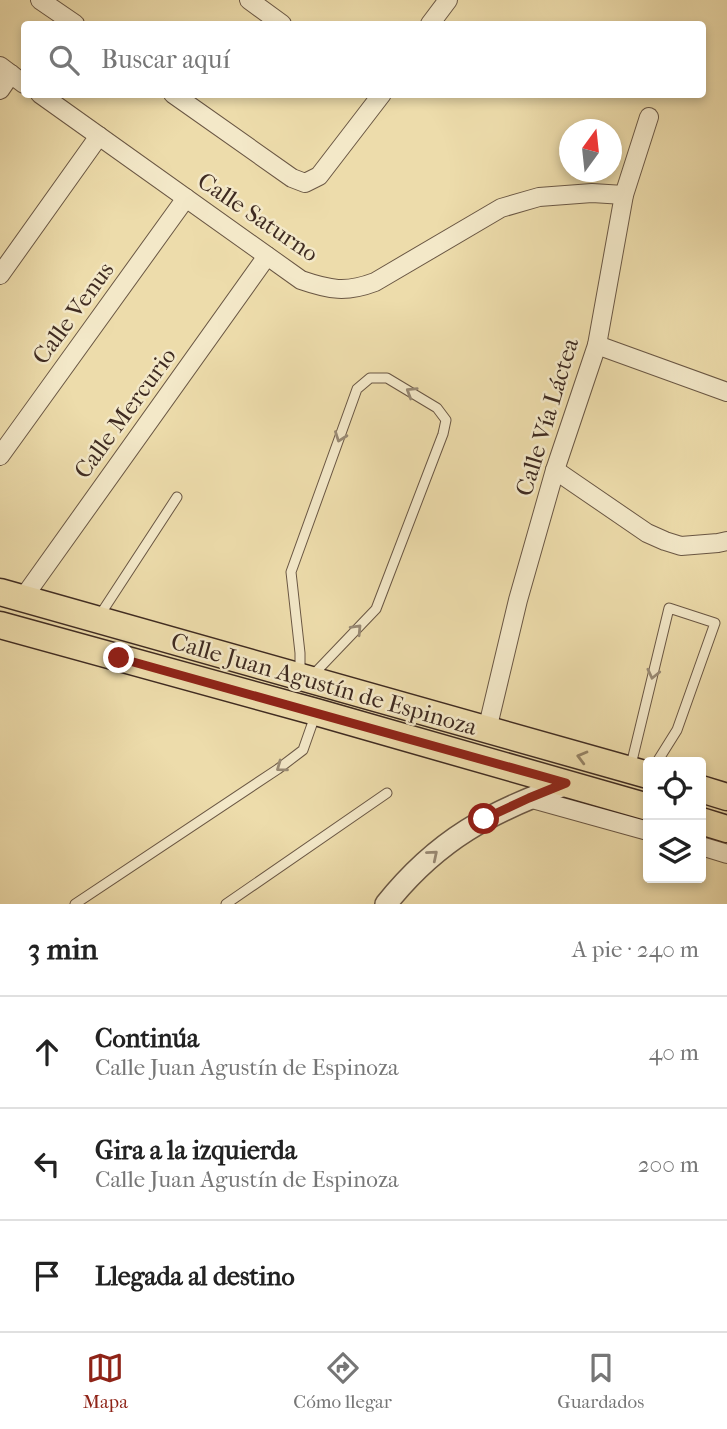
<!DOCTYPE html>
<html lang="es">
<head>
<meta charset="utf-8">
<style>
	body { margin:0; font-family:"IM FELL French Canon",serif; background:#f6f6f6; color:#222 }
	.controls { position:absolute; right:21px; bottom:21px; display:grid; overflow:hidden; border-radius:7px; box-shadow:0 4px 10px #0003 }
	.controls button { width:63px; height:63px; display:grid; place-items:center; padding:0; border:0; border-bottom:2px solid #e0e0e0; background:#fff; color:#222; font:35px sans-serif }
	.compass { position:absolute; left:559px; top:119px; width:63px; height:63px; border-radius:50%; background:#fff; box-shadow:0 4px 10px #0003; rotate:15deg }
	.stop { position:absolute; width:21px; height:21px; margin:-16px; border:5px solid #8f2418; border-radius:50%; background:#fff }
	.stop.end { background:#8f2418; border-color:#fff; box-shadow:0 2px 7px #0008 }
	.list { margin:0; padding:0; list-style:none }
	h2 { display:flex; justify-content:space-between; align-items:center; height:91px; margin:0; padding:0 28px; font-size:30px }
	h2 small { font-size:23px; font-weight:400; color:#767676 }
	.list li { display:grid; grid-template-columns:46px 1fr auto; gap:21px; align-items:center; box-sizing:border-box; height:112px; padding:0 28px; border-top:2px solid #e0e0e0 }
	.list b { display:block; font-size:26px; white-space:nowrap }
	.list p { margin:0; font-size:23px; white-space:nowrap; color:#767676 }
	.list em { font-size:23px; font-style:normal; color:#767676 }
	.icon { flex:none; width:38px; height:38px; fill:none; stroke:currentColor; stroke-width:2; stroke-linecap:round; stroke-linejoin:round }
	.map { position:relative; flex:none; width:727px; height:904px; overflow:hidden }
	.search { position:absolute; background:#fff; box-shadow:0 4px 10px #0003; left:21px; right:21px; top:21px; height:77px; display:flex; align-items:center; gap:18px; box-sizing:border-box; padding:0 24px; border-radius:7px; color:#767676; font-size:26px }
	.sheet { height:427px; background:#fff }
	nav { display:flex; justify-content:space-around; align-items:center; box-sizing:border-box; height:98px; border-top:2px solid #e0e0e0; background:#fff; font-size:19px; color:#767676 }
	nav a { display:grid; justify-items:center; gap:4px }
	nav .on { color:#8f2418 }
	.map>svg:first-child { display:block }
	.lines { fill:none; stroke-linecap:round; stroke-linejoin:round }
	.service-casing { stroke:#6a5744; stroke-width:11 }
	.minor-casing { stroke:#6a5744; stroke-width:20 }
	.tertiary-casing { stroke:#6a5744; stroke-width:24 }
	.primary-casing { stroke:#3f2b21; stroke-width:29 }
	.service { stroke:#f3e8c8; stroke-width:9 }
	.minor { stroke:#f3e8c8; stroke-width:18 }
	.tertiary { stroke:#f3e8c8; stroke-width:21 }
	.primary { stroke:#eddcab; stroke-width:26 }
	.oneway { stroke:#998a74 }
	.oneway2 { stroke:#968466 }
	.route { stroke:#8f2418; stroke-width:9 }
	.labels { text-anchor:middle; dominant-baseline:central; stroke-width:5; stroke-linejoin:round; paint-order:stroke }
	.street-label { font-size:24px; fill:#3f2b21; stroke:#f3e8c8 }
</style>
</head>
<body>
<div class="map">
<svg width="727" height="904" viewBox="0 0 727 904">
	<rect width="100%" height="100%" fill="#eddcab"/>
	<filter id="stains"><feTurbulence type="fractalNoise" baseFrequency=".00286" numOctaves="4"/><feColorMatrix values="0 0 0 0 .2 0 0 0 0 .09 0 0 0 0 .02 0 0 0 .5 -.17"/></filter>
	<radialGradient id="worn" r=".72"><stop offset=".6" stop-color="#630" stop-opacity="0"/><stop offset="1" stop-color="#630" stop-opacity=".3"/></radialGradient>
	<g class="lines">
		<defs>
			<g id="service">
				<polyline points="98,618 177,497"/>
				<polyline points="300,674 300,653 291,572 357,389 370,378 387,378 437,408 446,420 443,434 376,609 311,677"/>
				<polyline points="630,769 669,608 715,623 677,730 657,762"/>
				<polyline points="75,904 278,769 303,750 316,713"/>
				<polyline points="226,904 387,793"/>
			</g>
			<g id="minor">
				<polyline points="40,0 75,24"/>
				<polyline points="249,0 282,24"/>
				<polyline points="430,24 448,0"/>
				<polyline points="0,66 24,84"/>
				<polyline points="0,90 11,74"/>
				<path d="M40 94 301 280C330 290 346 293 375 282L501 208 539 197 592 193 624 195"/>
				<polyline points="173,94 292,178 305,183 319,176 382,94"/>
				<polyline points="0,275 99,136"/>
				<polyline points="597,345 727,392"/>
				<polyline points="0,456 186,198"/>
				<polyline points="555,470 647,533 665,541 681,546 718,543 727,541"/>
				<polyline points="23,598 267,256"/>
				<polyline points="487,730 518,600 555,470 597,345 624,195 649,117"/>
				<polyline points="529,798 648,831"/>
				<polyline points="701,846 727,854"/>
			</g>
			<path id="tertiary" d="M386 904C438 839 490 812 567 784"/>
			<g id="primary">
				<polyline points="0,592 648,775"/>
				<polyline points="0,625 316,712 648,807"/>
				<polyline points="701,789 727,797"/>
				<polyline points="701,821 727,829"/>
			</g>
		</defs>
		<use href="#service" class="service-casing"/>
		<use href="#minor" class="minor-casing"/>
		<use href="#tertiary" class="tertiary-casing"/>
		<use href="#primary" class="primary-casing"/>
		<use href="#service" class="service"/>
		<use href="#minor" class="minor"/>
		<use href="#tertiary" class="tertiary"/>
		<use href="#primary" class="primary"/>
	</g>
	<defs><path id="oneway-chevron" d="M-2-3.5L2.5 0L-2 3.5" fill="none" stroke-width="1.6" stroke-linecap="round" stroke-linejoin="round" transform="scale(1.75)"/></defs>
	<g class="oneway">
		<use href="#oneway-chevron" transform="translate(411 392) rotate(-148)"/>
		<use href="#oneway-chevron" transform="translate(340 437) rotate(110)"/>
		<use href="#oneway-chevron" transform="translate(357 629) rotate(-47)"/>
		<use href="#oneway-chevron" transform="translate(653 674) rotate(103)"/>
		<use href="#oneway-chevron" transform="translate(281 767) rotate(144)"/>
		<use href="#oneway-chevron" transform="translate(433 855) rotate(-40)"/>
	</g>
	<use class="oneway2" href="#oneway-chevron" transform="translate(582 757) rotate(-165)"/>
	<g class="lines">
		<polyline class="route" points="119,658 566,783 529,798 484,819"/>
	</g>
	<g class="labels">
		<g class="street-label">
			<text transform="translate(258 217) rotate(34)">Calle Saturno</text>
			<text transform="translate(73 313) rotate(-54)">Calle Venus</text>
			<text transform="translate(125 413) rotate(-54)">Calle Mercurio</text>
			<text transform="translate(547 417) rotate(-73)">Calle Vía Láctea</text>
			<text transform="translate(324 684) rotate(16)">Calle Juan Agustín de Espinoza</text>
		</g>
	</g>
	<rect width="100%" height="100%" filter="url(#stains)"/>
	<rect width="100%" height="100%" fill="url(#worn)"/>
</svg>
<div class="controls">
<button><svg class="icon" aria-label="locate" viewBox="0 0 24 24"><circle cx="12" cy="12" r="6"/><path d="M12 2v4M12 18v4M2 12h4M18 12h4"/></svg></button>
<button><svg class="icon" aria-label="layers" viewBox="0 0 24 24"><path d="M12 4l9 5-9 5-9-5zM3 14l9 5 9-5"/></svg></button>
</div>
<svg class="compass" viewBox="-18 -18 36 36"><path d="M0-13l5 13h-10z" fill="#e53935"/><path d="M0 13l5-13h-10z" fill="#767676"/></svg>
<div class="stop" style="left:484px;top:819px"></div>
<div class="stop end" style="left:119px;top:658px"></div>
<div class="search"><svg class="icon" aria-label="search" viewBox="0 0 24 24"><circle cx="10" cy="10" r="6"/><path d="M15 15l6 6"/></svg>Buscar aquí</div>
</div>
<section class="sheet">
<h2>3 min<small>A pie · 240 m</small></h2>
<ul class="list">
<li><svg class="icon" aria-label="ahead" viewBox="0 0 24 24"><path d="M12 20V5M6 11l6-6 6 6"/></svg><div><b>Continúa</b><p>Calle Juan Agustín de Espinoza</p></div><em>40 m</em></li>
<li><svg class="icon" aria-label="left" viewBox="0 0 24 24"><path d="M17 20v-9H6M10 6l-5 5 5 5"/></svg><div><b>Gira a la izquierda</b><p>Calle Juan Agustín de Espinoza</p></div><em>200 m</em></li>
<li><svg class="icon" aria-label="arrive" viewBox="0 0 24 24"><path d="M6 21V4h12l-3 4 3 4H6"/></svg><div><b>Llegada al destino</b></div></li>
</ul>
</section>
<nav>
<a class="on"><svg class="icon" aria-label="map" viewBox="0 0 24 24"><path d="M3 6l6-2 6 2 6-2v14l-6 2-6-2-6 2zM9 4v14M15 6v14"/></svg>Mapa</a>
<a><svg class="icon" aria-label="directions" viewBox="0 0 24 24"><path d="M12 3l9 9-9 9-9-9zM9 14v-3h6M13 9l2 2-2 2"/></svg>Cómo llegar</a>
<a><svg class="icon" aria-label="saved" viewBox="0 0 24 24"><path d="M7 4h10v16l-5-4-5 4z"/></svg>Guardados</a>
</nav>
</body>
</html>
